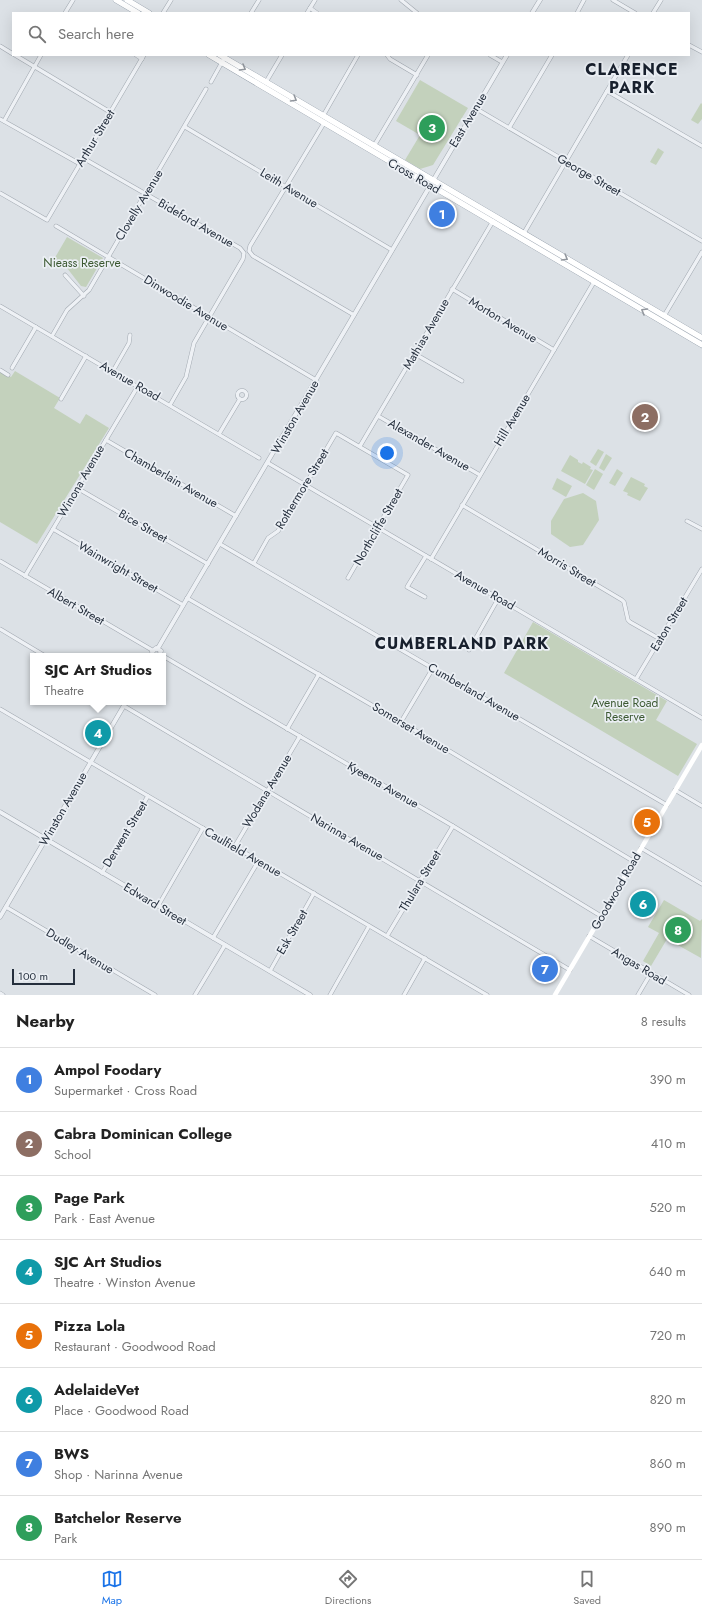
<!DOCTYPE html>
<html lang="en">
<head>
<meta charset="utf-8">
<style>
	body { margin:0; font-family:Jost,sans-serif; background:#f6f6f6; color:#222 }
	.scale { position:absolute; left:12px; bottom:10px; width:63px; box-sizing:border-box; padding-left:4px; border:2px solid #252f3d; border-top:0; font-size:11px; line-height:14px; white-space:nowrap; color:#252f3d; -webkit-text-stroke:3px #ebeff4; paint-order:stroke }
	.you { position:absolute; left:387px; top:453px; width:14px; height:14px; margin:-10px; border:3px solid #fff; border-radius:50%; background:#1a73e8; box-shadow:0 0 0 6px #1a73e833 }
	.badge { display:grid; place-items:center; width:26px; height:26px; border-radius:50%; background:#1a73e8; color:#fff; font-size:13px; font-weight:700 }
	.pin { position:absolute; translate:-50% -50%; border:2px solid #fff; box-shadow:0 1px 4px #0006 }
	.popup { position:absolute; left:30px; top:653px; width:136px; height:52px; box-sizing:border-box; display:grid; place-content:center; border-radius:0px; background:#fff; filter:drop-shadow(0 1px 3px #0005); font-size:13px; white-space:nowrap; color:#767676 }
	.popup b { font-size:15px; color:#222 }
	.popup::after { content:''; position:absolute; left:50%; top:100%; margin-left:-8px; border:8px solid transparent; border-top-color:#fff }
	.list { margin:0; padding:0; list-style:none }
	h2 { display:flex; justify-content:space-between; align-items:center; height:52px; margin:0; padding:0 16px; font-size:17px }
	h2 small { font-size:13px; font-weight:400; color:#767676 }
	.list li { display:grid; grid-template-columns:26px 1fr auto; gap:12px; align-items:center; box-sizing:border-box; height:64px; padding:0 16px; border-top:1px solid #e0e0e0 }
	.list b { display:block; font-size:15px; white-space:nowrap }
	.list p { margin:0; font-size:13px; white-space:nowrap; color:#767676 }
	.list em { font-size:13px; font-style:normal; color:#767676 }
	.icon { flex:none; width:22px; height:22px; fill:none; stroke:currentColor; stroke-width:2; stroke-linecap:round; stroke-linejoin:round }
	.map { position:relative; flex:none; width:702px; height:995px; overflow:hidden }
	.search { position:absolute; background:#fff; box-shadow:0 4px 16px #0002; left:12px; right:12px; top:12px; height:44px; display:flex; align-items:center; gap:10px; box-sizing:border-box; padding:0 14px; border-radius:0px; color:#767676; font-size:15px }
	.sheet { height:564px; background:#fff }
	nav { display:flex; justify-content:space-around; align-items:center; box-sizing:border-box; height:56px; border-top:1px solid #e0e0e0; background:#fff; font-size:11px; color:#767676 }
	nav a { display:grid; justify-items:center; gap:2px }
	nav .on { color:#1a73e8 }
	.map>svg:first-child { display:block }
	.green { fill:#c3d1bc }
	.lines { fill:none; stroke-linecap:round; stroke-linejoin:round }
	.minor-casing { stroke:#a1a8b0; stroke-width:4.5 }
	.tertiary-casing { stroke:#a1a8b0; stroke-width:5 }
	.trunk-casing { stroke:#838f9d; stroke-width:6 }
	.minor { stroke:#eef1f5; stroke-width:3.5 }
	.tertiary { stroke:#eef1f5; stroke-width:4 }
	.secondary { stroke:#fff; stroke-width:4.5 }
	.trunk { stroke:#fff; stroke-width:5.5 }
	.oneway { stroke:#92979e }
	.labels { text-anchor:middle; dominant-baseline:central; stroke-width:3.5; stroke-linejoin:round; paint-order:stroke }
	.street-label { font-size:12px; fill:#252f3d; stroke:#ebeff4 }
	.park-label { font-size:12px; fill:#3c5932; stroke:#ebeff4 }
	.district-label { font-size:16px; font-weight:bold; letter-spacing:1px; fill:#18202d; stroke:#ebeff4 }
</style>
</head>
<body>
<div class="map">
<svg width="702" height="995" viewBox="0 0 702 995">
	<rect width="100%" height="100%" fill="#dce1e6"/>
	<g class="green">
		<polygon points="420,80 468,108 433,165 420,169 405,160 420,135 396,121"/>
		<polygon points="701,103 702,104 702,119 698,124 691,120"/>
		<polygon points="658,148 664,152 656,165 650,162"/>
		<polygon points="67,237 103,258 86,287 81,286 67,268 53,261"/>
		<polygon points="0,371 11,377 15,371 60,398 54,408 80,424 86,414 109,428 37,544 0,522"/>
		<polygon points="598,449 604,452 596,466 590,462"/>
		<polygon points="606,454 612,458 604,471 599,468"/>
		<polygon points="570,455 578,460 578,462 582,464 583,462 591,467 590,469 593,470 585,484 561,471"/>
		<polygon points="595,469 603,474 594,490 586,485"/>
		<polygon points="617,469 623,473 615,486 609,483"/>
		<polygon points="631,477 645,484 644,486 648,488 640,501 627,495 628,493 623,491"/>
		<polygon points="557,478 572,486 566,497 552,489"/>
		<polygon points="583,493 596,501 599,520 583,545 570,547 551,534 551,521 564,499"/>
		<polygon points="533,622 667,701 656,720 697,744 678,776 504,673"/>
		<polygon points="664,900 700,921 702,919 701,958 667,939 651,966 643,961 659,933 648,927"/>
	</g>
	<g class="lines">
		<defs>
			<g id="minor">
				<polyline points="401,0 417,13"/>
				<polyline points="613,0 635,13"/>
				<polyline points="310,8 317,13"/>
				<polyline points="65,13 73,0"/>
				<polyline points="163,13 171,0"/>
				<polyline points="251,13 259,0"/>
				<polyline points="307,13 315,0"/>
				<polyline points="577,13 584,0"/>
				<polyline points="653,13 661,0"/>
				<polyline points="689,45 702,52"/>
				<polyline points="0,46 13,54"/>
				<polyline points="15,55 110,112"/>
				<polyline points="136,55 142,59"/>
				<polyline points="387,55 390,59 417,75"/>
				<polyline points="490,55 502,62"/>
				<polyline points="211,82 226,55"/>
				<polyline points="266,82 282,55"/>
				<polyline points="607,91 702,146"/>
				<polyline points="475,108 702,241"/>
				<polyline points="323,116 358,55"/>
				<polyline points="0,119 80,164"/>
				<polyline points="4,121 41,55"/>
				<polyline points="324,123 250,246 249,251 253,256 354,315"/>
				<polyline points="185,127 392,250"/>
				<polyline points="509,128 552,55"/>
				<polyline points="374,146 428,55"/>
				<polyline points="83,158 240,248 244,253 243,259 194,343 186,377 170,405"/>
				<polyline points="0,193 47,220 144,55"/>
				<polyline points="56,226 316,380"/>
				<polyline points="524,233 628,55"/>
				<polyline points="65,275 84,296"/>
				<polyline points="452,289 554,350"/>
				<polyline points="0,306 259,458"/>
				<polyline points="664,316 702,252"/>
				<polyline points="52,336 67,310 89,290 206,89"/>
				<polyline points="415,354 462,381"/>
				<polyline points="12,368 36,327"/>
				<polyline points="0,370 8,375"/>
				<polyline points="113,371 129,343 130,335"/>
				<circle cx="242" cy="395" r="4.5"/>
				<polyline points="61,399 86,356"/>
				<polyline points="378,416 480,475"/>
				<polyline points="219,434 240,399"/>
				<polyline points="106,440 236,516"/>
				<polyline points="360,446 493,221"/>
				<polyline points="268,463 702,718"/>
				<polyline points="77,488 208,564"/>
				<polyline points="462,505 622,600 624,602 628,620 630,622 660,639"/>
				<polyline points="687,521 702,529"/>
				<polyline points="53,529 183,605"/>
				<polyline points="220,544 667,805"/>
				<polyline points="431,559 594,282"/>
				<polyline points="0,561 152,650"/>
				<polyline points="254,563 268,538 278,531 336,433 408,475 348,578"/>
				<polyline points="25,576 138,386"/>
				<polyline points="425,597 407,587 426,556"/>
				<polyline points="187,598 401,722 633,861"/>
				<polyline points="0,629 45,656"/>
				<polyline points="469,650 498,599"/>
				<polyline points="163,656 453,826 601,916"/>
				<polyline points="636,679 702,569"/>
				<polyline points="124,706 570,970"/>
				<polyline points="0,709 487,995"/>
				<polyline points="401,722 433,668"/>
				<polyline points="287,729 319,674"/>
				<polyline points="675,790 702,806"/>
				<polyline points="235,846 300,736"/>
				<polyline points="641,848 702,884"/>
				<polyline points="102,873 148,796"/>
				<polyline points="158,906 203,828"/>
				<polyline points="6,907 155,995"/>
				<polyline points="387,936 453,826"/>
				<polyline points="589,936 689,995"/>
				<polyline points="213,938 259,860"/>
				<polyline points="270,971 314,893"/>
				<polyline points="0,993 3,995"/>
				<polyline points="195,995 225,945"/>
				<polyline points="330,995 369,926"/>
				<polyline points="404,995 425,958"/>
				<polyline points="638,995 651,973"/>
			</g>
			<g id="tertiary">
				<polyline points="532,13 540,0"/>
				<polyline points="158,648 507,55"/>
				<polyline points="154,656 152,652 156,648 161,651 159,656"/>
				<polyline points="0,812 310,995"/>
				<polyline points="0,917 126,702"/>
			</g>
			<g id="trunk">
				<polyline points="116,0 138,13"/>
				<polyline points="127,0 149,13"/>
				<polyline points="209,55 702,345"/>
				<polyline points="220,55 702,338"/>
			</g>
		</defs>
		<use href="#minor" class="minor-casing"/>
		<use href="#tertiary" class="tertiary-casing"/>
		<use href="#trunk" class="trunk-casing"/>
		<use href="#minor" class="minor"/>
		<use href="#tertiary" class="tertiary"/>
		<polyline class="secondary" points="555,995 702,745"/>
		<use href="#trunk" class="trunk"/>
	</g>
	<defs><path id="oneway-chevron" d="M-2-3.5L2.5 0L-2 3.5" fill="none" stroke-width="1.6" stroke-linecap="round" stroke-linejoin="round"/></defs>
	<g class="oneway">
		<use href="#oneway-chevron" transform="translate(243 68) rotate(30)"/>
		<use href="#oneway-chevron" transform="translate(294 99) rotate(31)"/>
		<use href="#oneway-chevron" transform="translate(565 258) rotate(31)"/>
		<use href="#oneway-chevron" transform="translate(644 311) rotate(-150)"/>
	</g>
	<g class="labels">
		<g class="street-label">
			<text transform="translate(468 120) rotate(-59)">East Avenue</text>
			<text transform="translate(95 138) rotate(-59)">Arthur Street</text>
			<text transform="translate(589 175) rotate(30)">George Street</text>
			<text transform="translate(414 176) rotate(30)">Cross Road</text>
			<text transform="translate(289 188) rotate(31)">Leith Avenue</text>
			<text transform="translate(139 205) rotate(-59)">Clovelly Avenue</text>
			<text transform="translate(196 223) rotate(30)">Bideford Avenue</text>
			<text transform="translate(186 303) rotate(31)">Dinwoodie Avenue</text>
			<text transform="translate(503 320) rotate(31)">Morton Avenue</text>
			<text transform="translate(426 334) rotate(-60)">Mathias Avenue</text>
			<text transform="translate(130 381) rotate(30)">Avenue Road</text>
			<text transform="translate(295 417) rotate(-60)">Winston Avenue</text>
			<text transform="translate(512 420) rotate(-59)">Hill Avenue</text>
			<text transform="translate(429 445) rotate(30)">Alexander Avenue</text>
			<text transform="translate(171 478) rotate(30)">Chamberlain Avenue</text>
			<text transform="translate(81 481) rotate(-60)">Winona Avenue</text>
			<text transform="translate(302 489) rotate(-59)">Rothermore Street</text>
			<text transform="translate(143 526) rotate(30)">Bice Street</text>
			<text transform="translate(378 527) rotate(-60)">Northcliffe Street</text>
			<text transform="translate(118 567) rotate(30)">Wainwright Street</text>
			<text transform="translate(567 567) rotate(31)">Morris Street</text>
			<text transform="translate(485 590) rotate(30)">Avenue Road</text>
			<text transform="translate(76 606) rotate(30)">Albert Street</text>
			<text transform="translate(669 624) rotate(-59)">Eaton Street</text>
			<text transform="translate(474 692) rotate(30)">Cumberland Avenue</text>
			<text transform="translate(411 728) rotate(31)">Somerset Avenue</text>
			<text transform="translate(383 785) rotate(30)">Kyeema Avenue</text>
			<text transform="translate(267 791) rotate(-59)">Wodana Avenue</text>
			<text transform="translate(63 809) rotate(-60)">Winston Avenue</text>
			<text transform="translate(125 834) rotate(-59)">Derwent Street</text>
			<text transform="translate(347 837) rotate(30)">Narinna Avenue</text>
			<text transform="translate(243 852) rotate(30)">Caulfield Avenue</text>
			<text transform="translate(420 881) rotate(-59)">Thulara Street</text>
			<text transform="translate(616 891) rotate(-60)">Goodwood Road</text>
			<text transform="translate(155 904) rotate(31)">Edward Street</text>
			<text transform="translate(292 932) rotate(-60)">Esk Street</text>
			<text transform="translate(80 951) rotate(31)">Dudley Avenue</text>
			<text transform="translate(639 966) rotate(31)">Angas Road</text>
		</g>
		<g class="park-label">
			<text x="82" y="263">Nieass Reserve</text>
			<text x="625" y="703">Avenue Road<tspan x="625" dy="14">Reserve</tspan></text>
		</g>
		<g class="district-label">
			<text x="632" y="69">CLARENCE<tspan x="632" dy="18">PARK</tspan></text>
			<text x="462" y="643">CUMBERLAND PARK</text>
		</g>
	</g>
</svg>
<div class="scale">100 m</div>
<div class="you"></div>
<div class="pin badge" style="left:442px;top:214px;background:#3f7fe0">1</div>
<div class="pin badge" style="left:645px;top:417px;background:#8d6e63">2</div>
<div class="pin badge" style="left:432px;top:128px;background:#2e9e5b">3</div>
<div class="pin badge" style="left:98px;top:733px;background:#0f9aa8">4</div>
<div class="popup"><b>SJC Art Studios</b>Theatre</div>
<div class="pin badge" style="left:647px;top:822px;background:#e8710a">5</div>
<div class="pin badge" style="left:643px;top:904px;background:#0f9aa8">6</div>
<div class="pin badge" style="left:545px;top:969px;background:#3f7fe0">7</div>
<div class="pin badge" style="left:678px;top:930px;background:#2e9e5b">8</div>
<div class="search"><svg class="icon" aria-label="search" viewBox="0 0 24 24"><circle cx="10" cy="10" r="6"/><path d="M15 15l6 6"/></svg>Search here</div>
</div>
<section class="sheet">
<h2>Nearby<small>8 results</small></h2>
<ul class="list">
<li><span class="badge" style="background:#3f7fe0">1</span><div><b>Ampol Foodary</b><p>Supermarket · Cross Road</p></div><em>390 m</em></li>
<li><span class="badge" style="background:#8d6e63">2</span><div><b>Cabra Dominican College</b><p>School</p></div><em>410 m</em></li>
<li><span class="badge" style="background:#2e9e5b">3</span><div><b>Page Park</b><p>Park · East Avenue</p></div><em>520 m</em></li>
<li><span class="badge" style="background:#0f9aa8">4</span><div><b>SJC Art Studios</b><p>Theatre · Winston Avenue</p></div><em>640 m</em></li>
<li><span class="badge" style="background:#e8710a">5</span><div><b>Pizza Lola</b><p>Restaurant · Goodwood Road</p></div><em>720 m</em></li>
<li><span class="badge" style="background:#0f9aa8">6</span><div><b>AdelaideVet</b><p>Place · Goodwood Road</p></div><em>820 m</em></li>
<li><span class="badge" style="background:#3f7fe0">7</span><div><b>BWS</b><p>Shop · Narinna Avenue</p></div><em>860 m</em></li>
<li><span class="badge" style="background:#2e9e5b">8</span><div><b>Batchelor Reserve</b><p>Park</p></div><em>890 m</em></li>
</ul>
</section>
<nav>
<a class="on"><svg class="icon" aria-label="map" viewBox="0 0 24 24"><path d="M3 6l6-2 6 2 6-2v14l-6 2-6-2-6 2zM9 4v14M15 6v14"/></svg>Map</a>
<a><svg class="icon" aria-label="directions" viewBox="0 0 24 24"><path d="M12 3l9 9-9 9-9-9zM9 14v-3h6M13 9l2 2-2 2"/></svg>Directions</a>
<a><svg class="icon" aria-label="saved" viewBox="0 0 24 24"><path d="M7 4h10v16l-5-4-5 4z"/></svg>Saved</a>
</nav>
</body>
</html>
